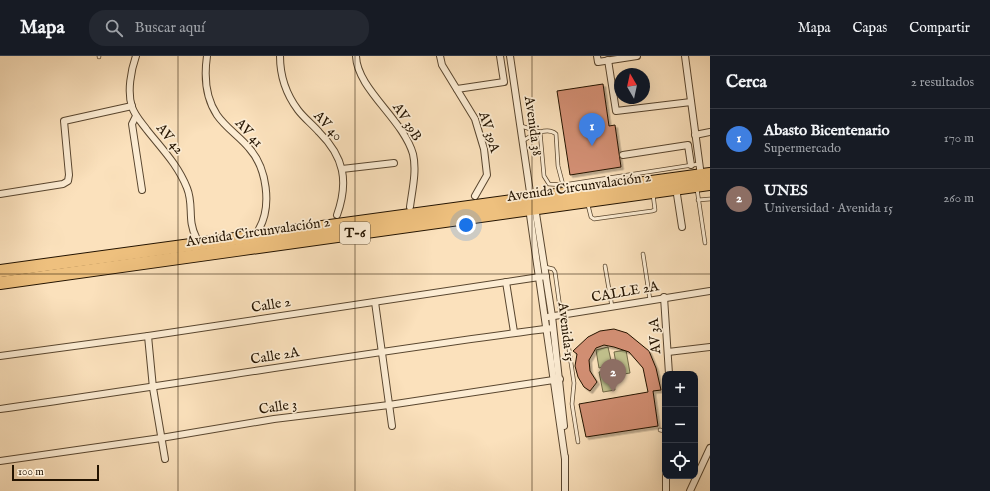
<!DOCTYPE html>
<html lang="es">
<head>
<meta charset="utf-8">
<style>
	body { margin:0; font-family:"IM FELL English",serif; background:#242831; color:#f1f3f6 }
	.controls { position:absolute; right:12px; bottom:12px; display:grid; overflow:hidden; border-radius:8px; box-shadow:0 4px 16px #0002 }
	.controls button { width:36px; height:36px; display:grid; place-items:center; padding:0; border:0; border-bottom:1px solid #363941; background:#171b24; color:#f1f3f6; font:20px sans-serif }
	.compass { position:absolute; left:614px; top:12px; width:36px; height:36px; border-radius:50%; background:#171b24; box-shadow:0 4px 16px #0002; rotate:351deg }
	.scale { position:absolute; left:12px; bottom:10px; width:87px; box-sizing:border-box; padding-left:4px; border:2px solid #231300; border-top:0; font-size:11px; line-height:14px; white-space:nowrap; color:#231300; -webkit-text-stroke:3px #fcecd3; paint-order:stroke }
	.you { position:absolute; left:466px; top:169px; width:14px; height:14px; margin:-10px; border:3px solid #fff; border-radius:50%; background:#1a73e8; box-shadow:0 0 0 6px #1a73e833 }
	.badge { display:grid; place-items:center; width:26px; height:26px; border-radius:50%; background:#1a73e8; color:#fff; font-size:13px; font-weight:700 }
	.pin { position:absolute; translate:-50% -33px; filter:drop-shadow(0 1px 2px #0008) }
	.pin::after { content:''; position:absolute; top:21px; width:14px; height:12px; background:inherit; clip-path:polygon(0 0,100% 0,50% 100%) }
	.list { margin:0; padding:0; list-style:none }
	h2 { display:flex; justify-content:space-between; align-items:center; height:52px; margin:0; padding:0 16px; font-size:17px }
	h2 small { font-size:13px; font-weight:400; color:#9ea1a6 }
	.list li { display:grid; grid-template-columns:26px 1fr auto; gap:12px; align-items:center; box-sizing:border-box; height:60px; padding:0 16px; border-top:1px solid #363941 }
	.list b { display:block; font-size:15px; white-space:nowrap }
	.list p { margin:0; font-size:13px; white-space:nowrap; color:#9ea1a6 }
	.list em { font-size:13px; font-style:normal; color:#9ea1a6 }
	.icon { flex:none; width:22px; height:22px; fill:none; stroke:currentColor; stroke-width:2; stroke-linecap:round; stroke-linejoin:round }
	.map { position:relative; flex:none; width:710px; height:435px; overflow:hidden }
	header { display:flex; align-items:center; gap:24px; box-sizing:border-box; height:56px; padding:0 20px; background:#171b24; border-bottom:1px solid #363941 }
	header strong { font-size:19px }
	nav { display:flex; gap:22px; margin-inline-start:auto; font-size:14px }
	.search { width:280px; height:36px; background:#242831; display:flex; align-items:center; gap:10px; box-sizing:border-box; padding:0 14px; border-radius:16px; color:#9ea1a6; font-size:15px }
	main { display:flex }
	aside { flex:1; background:#171b24 }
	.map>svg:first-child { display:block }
	.green { fill:#c2c28e; stroke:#726a47 }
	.building { fill:#d49075; stroke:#231300; filter:url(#shadow) }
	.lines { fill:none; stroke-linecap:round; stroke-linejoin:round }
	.lane-casing { stroke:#59462f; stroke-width:4.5 }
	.street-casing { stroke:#59462f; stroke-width:8 }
	.highway-casing { stroke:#231300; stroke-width:14 }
	.lane { stroke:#fcecd3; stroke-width:3 }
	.street { stroke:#fcecd3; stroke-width:6 }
	.highway { stroke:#eec07e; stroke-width:12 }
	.grid { fill:none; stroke:#231300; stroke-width:1; stroke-opacity:0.55 }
	.labels { text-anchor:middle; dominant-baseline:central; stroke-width:3.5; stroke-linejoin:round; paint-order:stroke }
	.shield { fill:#fcecd3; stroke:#64543f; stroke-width:1 }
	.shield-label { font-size:13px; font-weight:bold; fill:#231300 }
	.street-label { font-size:14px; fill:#231300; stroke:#fcecd3 }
</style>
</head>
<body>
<header>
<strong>Mapa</strong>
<div class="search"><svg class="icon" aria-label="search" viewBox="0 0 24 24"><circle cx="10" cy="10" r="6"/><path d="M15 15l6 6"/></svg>Buscar aquí</div>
<nav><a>Mapa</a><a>Capas</a><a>Compartir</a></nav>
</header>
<main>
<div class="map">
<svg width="710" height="435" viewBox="0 0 710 435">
	<defs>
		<filter id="shadow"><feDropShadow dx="2.5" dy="2.5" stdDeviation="0" flood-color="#0004"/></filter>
	</defs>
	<rect width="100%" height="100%" fill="#fbe1bc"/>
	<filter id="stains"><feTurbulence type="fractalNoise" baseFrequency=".005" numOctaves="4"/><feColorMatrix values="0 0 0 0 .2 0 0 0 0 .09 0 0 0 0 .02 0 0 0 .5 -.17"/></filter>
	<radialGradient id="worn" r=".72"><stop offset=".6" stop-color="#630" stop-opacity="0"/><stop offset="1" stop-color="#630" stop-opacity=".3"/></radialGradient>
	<g class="green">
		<polygon points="608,291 612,309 599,312 596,294"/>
		<polygon points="626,294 630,317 618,319 614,296"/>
		<polygon points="612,314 615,334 603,336 599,316"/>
	</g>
	<g class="building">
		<polygon points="603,28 609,70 615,69 621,111 570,119 557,35"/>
		<polygon points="614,273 627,277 649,295 656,312 661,334 653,335 658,370 586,381 579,348 648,336 643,312 629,296 614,291 604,289 596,292 589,304 590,315 597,326 590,335 584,331 578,321 575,310 577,298 573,295 588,281 600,275"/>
	</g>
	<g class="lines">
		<defs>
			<g id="lane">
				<polyline points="99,0 99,1"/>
				<polyline points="521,70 540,76"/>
				<polyline points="540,76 544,120 549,128 563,129 699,108"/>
				<path d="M524 84C532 79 547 70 556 78L558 110 563 129"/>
				<polyline points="697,133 705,187"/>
				<polyline points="698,144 710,143"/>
				<polyline points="588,149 591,161 594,163 652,155 655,154 653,138"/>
				<polyline points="643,198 650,244"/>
				<polyline points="605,210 612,251"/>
				<polyline points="545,211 553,213 555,216 561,259"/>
				<polyline points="568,287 574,327 572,348 578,386"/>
				<polyline points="660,374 665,375"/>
			</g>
			<g id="street">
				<path d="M136 0C131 14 127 36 132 51 135 60 142 67 147 74 162 93 178 109 187 132 194 149 187 164 196 181"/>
				<path d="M207 0C204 21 205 41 217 59 226 72 239 80 249 92 267 112 272 150 259 173"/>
				<path d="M280 0C280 20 286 38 298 54 304 62 312 68 319 76 344 101 349 125 337 159"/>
				<path d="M356 0C357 33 403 63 413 98 417 115 412 135 410 151"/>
				<polyline points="440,0 442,9 475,63 484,93 487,119 475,140"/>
				<polyline points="510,0 531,143"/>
				<polyline points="597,0 598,6 637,0"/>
				<polyline points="685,0 701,120"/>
				<polyline points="608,4 616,55 691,46"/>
				<polyline points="457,33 504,26 500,0"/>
				<polyline points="136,60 132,68 142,134"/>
				<polyline points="695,79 710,76"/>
				<polyline points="623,99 688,89 691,109"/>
				<polyline points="342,113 394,107"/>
				<polyline points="676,132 682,171"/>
				<polyline points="0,138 63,128 68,125 69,119 64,65 132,50"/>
				<polyline points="535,151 552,260 564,370"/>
				<polyline points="529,152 565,403"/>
				<polyline points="506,226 514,276"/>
				<polyline points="664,241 669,318"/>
				<polyline points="375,246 392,370"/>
				<polyline points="548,261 710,235"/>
				<polyline points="148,280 153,332 165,403"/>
				<polyline points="668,296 710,291"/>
				<polyline points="0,300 148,280 546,220"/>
				<path d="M0 353C184 327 368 296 553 272"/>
				<polyline points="0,405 161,382 274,363 389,349 560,323"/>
				<polyline points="565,435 565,401"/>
				<polyline points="666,435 666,420"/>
				<polyline points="690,435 710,392"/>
			</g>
			<g id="highway">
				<polyline points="0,215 710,118"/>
				<polyline points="0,227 710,128"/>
			</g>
		</defs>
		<use href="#lane" class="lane-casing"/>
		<use href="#street" class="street-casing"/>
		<use href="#highway" class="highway-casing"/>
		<use href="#lane" class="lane"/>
		<use href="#street" class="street"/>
		<use href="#highway" class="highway"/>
	</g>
	<path class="grid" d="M178 0V435M355 0V435M532 0V435M0 218H710"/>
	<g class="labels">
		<rect class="shield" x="340" y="166" width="30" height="22" rx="3"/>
		<g class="shield-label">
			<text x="355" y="177">T-6</text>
		</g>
		<g class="street-label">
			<text transform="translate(407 66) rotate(58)">AV 39B</text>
			<text transform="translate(328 70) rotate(47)">AV 40</text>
			<text transform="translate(533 70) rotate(82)">Avenida 38</text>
			<text transform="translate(489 76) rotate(73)">AV 39A</text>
			<text transform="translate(249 77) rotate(47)">AV 41</text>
			<text transform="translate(170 83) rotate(51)">AV 42</text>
			<text transform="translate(579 131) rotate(-8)">Avenida Circunvalación 2</text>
			<text transform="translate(258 176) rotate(-8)">Avenida Circunvalación 2</text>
			<text transform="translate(625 236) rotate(-10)">CALLE 2A</text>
			<text transform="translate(271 249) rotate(-9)">Calle 2</text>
			<text transform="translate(566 276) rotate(83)">Avenida 15</text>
			<text transform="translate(655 280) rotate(-94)">AV 3A</text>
			<text transform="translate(275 300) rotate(-9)">Calle 2A</text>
			<text transform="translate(278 351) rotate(-8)">Calle 3</text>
		</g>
	</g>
	<rect width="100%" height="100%" filter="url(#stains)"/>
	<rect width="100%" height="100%" fill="url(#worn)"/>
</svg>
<div class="controls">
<button>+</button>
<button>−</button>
<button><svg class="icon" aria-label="locate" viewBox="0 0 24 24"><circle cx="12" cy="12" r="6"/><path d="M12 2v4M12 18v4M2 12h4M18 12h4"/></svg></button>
</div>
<svg class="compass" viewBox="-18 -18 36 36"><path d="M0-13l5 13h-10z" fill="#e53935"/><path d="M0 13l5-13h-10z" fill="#9ea1a6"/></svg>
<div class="scale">100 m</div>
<div class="you"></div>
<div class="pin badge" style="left:592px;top:90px;background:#3f7fe0">1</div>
<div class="pin badge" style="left:613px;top:336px;background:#8d6e63">2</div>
</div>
<aside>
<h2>Cerca<small>2 resultados</small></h2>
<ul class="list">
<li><span class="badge" style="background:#3f7fe0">1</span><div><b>Abasto Bicentenario</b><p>Supermercado</p></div><em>170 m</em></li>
<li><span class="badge" style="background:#8d6e63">2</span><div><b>UNES</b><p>Universidad · Avenida 15</p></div><em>260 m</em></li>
</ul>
</aside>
</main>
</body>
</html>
